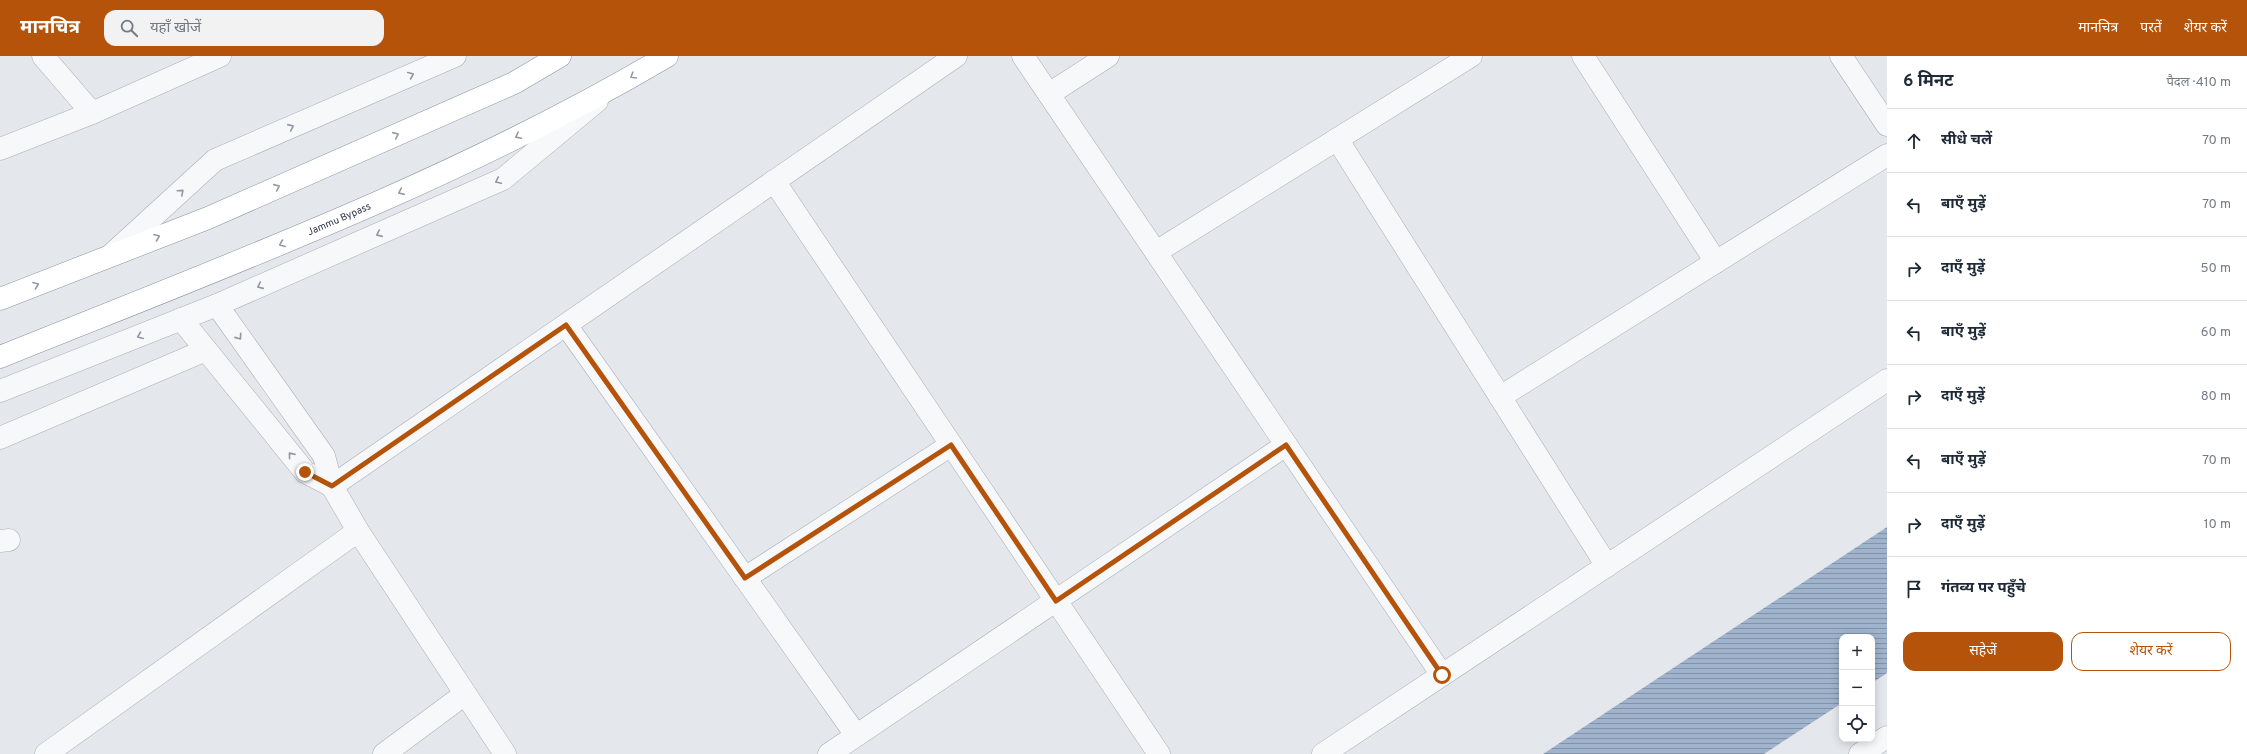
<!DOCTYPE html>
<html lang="hi">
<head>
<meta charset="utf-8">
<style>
	body { margin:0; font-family:Overpass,"Noto Sans Devanagari",sans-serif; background:#f2f2f3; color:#1f2937 }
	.controls { position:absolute; right:12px; bottom:12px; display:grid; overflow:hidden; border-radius:8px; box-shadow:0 2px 10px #0003 }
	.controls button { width:36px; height:36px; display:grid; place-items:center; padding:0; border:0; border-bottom:1px solid #e0e1e3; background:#fff; color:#1f2937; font:20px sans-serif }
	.stop { position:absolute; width:12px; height:12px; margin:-9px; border:3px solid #b45309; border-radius:50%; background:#fff }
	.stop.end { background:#b45309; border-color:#fff; box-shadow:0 1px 4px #0008 }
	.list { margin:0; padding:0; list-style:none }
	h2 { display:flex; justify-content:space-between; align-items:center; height:52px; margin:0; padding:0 16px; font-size:17px }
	h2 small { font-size:13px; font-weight:400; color:#747a83 }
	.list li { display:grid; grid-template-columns:26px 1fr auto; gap:12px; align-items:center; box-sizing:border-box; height:64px; padding:0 16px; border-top:1px solid #e0e1e3 }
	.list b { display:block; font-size:15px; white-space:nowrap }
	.list em { font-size:13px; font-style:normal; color:#747a83 }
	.actions { display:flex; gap:8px; padding:12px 16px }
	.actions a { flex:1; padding:9px 0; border:1px solid #b45309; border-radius:12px; text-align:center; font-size:14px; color:#b45309 }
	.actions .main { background:#b45309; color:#fff }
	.icon { flex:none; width:22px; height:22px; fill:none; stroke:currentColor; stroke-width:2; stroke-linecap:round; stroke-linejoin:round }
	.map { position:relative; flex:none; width:1887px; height:698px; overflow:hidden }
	header { display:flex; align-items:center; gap:24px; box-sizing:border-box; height:56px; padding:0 20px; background:#b45309; color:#fff }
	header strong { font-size:19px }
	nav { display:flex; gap:22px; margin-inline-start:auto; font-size:14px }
	.search { width:280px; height:36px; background:#f2f2f3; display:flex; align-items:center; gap:10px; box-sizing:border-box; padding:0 14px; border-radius:12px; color:#747a83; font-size:15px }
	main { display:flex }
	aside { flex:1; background:#fff }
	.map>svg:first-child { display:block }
	.water { fill:url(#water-rules) }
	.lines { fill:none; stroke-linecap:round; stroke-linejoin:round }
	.minor-casing { stroke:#a9aeb7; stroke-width:23 }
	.tertiary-casing { stroke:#a9aeb7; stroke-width:23 }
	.trunk-casing { stroke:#8b94a3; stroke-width:23 }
	.minor { stroke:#f7f8fa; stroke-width:22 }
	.tertiary { stroke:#f7f8fa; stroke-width:22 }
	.trunk { stroke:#fff; stroke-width:22 }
	.oneway { stroke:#9196a0 }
	.oneway2 { stroke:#959aa2 }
	.route { stroke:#b45309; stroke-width:5 }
	.labels { text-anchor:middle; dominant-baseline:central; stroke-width:3; stroke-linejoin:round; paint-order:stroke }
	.street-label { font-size:10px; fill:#2b3445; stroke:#f4f6f9 }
</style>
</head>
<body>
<header>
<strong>मानचित्र</strong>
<div class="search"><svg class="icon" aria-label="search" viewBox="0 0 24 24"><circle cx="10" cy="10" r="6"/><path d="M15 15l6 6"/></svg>यहाँ खोजें</div>
<nav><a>मानचित्र</a><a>परतें</a><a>शेयर करें</a></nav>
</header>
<main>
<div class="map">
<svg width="1887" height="698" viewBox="0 0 1887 698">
	<defs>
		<pattern id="water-rules" width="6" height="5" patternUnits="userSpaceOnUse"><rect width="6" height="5" fill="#9fb4cc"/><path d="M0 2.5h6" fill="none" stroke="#8293a7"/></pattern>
	</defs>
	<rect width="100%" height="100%" fill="#e4e7ec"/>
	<polygon class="water" points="1887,471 1887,617 1872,627 1872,581 1842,581 1842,647 1764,698 1543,698"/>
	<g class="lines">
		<defs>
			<g id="minor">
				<polyline points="43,0 92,57"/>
				<polyline points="1023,0 1442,619"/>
				<polyline points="1583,0 1716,206"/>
				<polyline points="1841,0 1887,69"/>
				<polyline points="1049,38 1108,0"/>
				<polyline points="1337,83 1607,510"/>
				<polyline points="0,93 92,57 220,0"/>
				<polyline points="774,125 1159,698"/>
				<polyline points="1156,196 1471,0"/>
				<polyline points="217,249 324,400 332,430 358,475 505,698"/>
				<polyline points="181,263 305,416 332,430"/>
				<polyline points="566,269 856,679"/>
				<polyline points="1500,341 1887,99"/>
				<polyline points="0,382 206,294"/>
				<polyline points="332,430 956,0"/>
				<polyline points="0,485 9,484"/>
				<polyline points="745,522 951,389"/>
				<polyline points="46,698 358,475"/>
				<polyline points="384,698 465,638"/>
				<polyline points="829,698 1286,389"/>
				<polyline points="1323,698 1887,324"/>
				<polyline points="1860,698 1887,681"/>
			</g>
			<g id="tertiary">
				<polyline points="111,199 215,104 455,0"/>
				<polyline points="0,335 217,249 503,123 597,45"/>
			</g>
			<g id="trunk">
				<polyline points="0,243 208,162 514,27 560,0"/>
				<path id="s1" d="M0 301C226 210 456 125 667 0"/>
			</g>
		</defs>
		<use href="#minor" class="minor-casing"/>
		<use href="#tertiary" class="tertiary-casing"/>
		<use href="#trunk" class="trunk-casing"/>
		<use href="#minor" class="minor"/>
		<use href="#tertiary" class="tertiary"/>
		<use href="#trunk" class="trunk"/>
	</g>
	<defs><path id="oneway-chevron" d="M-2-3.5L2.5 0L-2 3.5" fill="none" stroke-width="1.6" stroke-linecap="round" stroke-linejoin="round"/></defs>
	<g class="oneway">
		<use href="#oneway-chevron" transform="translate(411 19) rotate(-23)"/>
		<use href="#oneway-chevron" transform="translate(291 71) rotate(-24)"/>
		<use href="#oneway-chevron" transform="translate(498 125) rotate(155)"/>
		<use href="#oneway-chevron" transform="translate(181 136) rotate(-42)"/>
		<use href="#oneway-chevron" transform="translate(379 178) rotate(156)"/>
		<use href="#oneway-chevron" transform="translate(260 230) rotate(156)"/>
		<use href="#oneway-chevron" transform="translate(140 280) rotate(158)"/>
		<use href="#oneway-chevron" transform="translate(239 281) rotate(55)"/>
		<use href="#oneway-chevron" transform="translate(291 399) rotate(-129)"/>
	</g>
	<g class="oneway2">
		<use href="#oneway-chevron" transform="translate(633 20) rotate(149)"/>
		<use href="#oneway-chevron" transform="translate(396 79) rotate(-24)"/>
		<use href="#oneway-chevron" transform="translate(518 80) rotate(153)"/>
		<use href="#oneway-chevron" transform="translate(277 131) rotate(-24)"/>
		<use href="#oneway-chevron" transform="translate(401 136) rotate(156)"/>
		<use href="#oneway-chevron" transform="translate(157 181) rotate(-22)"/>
		<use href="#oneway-chevron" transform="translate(282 188) rotate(158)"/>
		<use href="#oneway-chevron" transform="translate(36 229) rotate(-21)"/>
	</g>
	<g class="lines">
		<polyline class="route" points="305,416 332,430 566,269 745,522 951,389 1056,545 1286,389 1442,619"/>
	</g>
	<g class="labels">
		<g class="street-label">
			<text stroke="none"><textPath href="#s1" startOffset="366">Jammu Bypass</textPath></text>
		</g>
	</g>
</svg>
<div class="controls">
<button>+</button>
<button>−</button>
<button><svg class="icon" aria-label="locate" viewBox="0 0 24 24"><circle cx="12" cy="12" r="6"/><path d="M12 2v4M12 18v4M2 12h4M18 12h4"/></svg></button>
</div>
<div class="stop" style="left:1442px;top:619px"></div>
<div class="stop end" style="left:305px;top:416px"></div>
</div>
<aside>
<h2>6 मिनट<small>पैदल · 410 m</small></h2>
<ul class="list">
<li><svg class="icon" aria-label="ahead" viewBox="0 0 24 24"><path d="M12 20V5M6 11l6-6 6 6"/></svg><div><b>सीधे चलें</b></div><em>70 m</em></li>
<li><svg class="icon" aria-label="left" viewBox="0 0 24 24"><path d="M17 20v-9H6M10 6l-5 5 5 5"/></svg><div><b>बाएँ मुड़ें</b></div><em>70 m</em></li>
<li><svg class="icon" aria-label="right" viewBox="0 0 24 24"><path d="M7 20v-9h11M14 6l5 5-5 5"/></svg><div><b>दाएँ मुड़ें</b></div><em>50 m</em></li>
<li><svg class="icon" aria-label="left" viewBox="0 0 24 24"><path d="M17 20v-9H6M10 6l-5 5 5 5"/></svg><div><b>बाएँ मुड़ें</b></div><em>60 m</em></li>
<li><svg class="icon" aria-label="right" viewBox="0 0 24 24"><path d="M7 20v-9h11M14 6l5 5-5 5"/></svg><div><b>दाएँ मुड़ें</b></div><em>80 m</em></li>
<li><svg class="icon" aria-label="left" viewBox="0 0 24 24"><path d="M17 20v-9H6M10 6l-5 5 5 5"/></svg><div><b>बाएँ मुड़ें</b></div><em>70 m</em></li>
<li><svg class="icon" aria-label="right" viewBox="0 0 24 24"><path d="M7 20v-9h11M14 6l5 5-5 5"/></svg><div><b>दाएँ मुड़ें</b></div><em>10 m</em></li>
<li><svg class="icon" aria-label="arrive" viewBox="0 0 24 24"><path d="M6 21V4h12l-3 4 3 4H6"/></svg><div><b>गंतव्य पर पहुँचे</b></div></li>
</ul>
<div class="actions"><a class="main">सहेजें</a><a>शेयर करें</a></div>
</aside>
</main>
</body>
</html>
